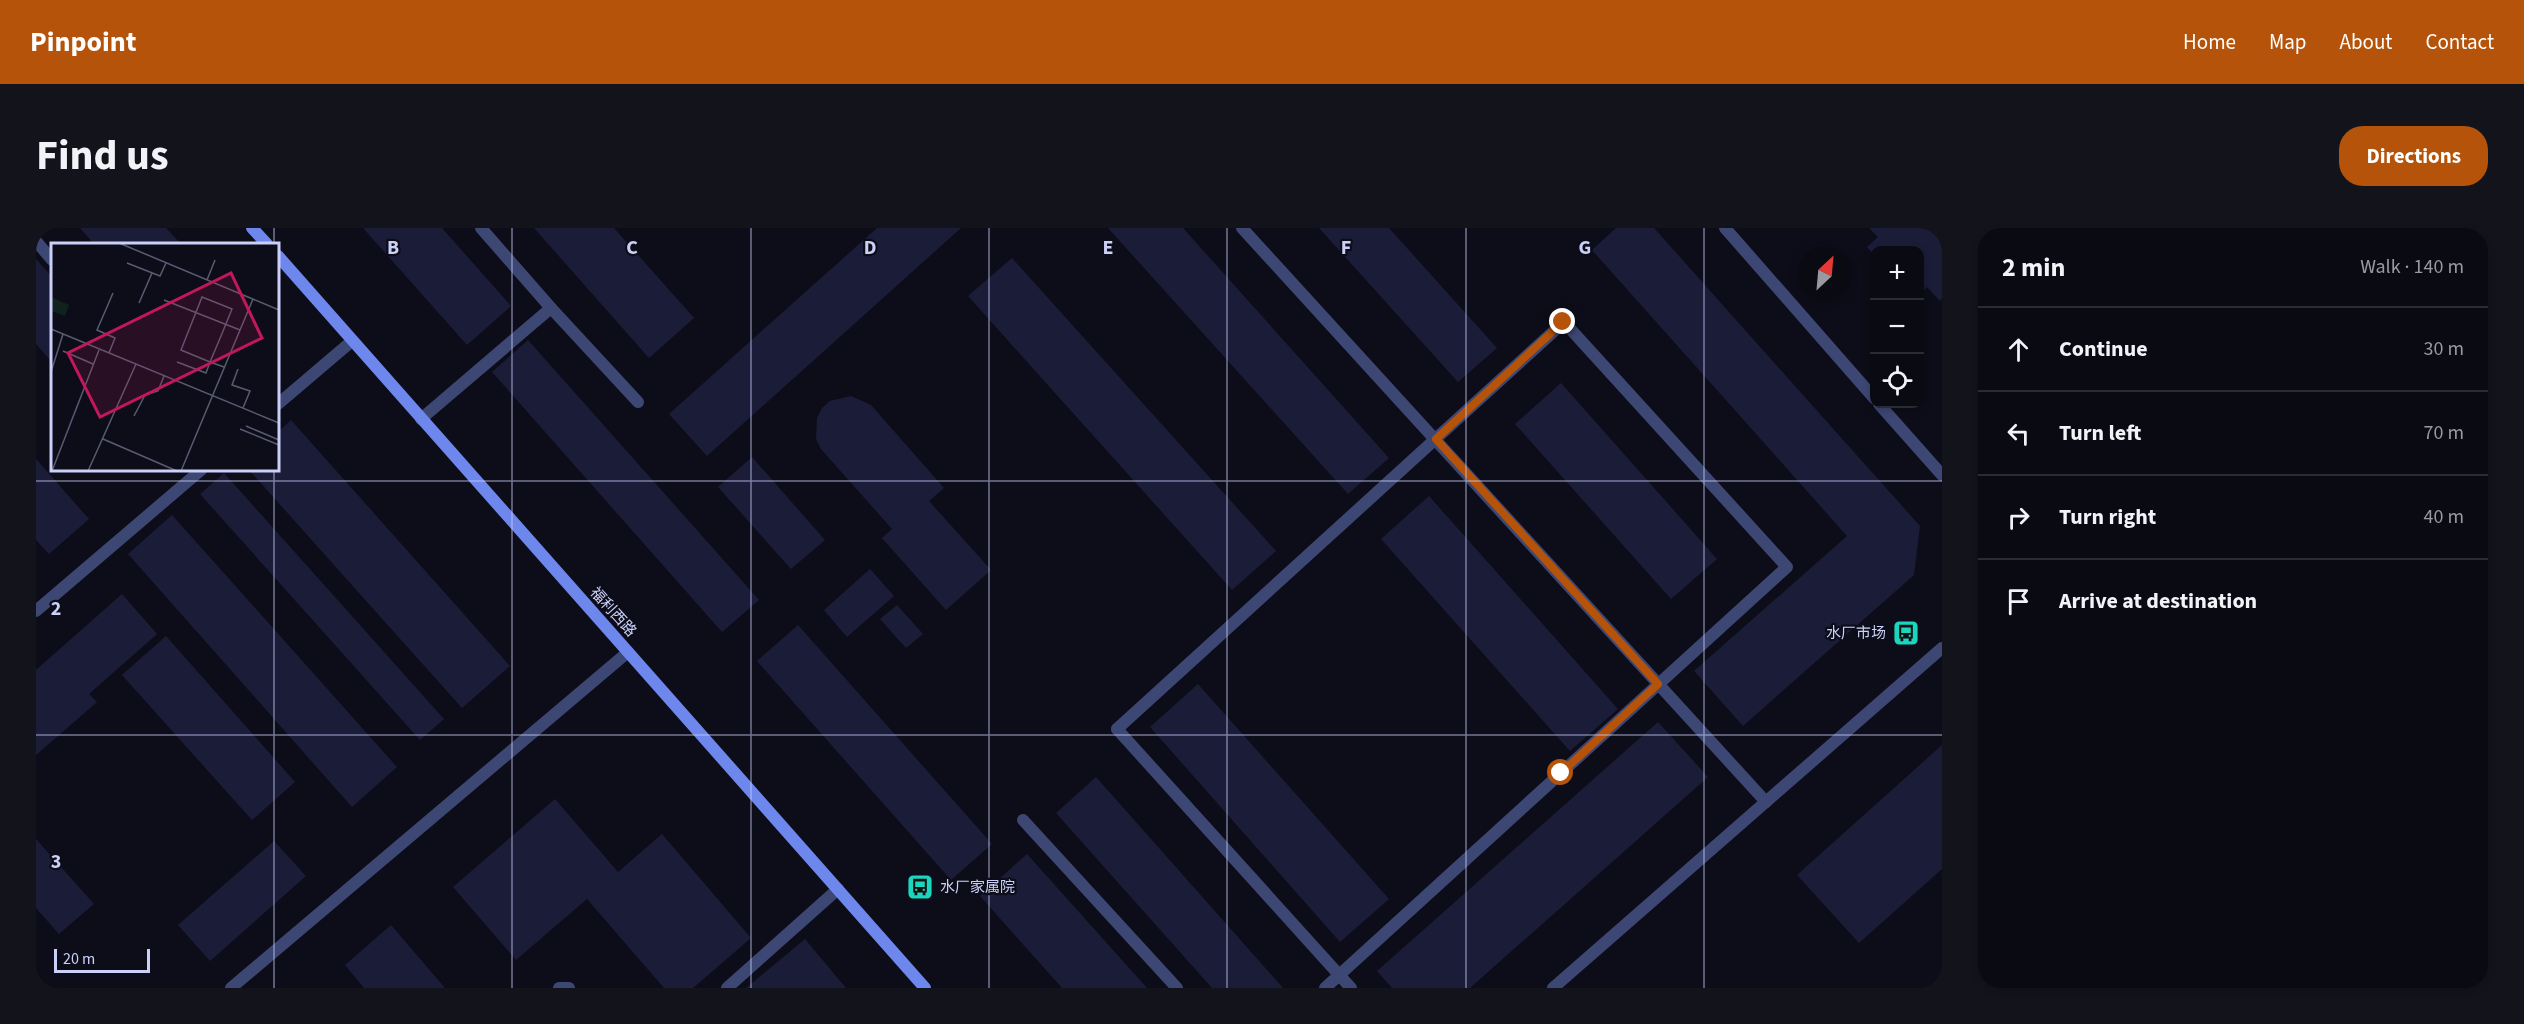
<!DOCTYPE html>
<html lang="en">
<head>
<meta charset="utf-8">
<style>
	body { margin:0; font-family:"Source Sans 3","Noto Sans SC",sans-serif; background:#13131c; color:#f1f3f6 }
	.controls { position:absolute; right:18px; top:18px; display:grid; overflow:hidden; border-radius:12px; box-shadow:0 3px 9px #0003 }
	.controls button { width:54px; height:54px; display:grid; place-items:center; padding:0; border:0; border-bottom:2px solid #2a2b33; background:#0a0a13; color:#f1f3f6; font:30px sans-serif }
	.compass { position:absolute; left:1762px; top:18px; width:54px; height:54px; border-radius:50%; background:#0a0a13; box-shadow:0 3px 9px #0003; rotate:26deg }
	.scale { position:absolute; left:18px; bottom:15px; width:96px; box-sizing:border-box; padding-left:6px; border:3px solid #cbd0f9; border-top:0; font-size:16px; line-height:21px; white-space:nowrap; color:#cbd0f9; -webkit-text-stroke:4px #0d0d19; paint-order:stroke }
	.stop { position:absolute; width:18px; height:18px; margin:-14px; border:4px solid #b45309; border-radius:50%; background:#fff }
	.stop.end { background:#b45309; border-color:#fff; box-shadow:0 2px 6px #0008 }
	.list { margin:0; padding:0; list-style:none }
	h2 { display:flex; justify-content:space-between; align-items:center; height:78px; margin:0; padding:0 24px; font-size:26px }
	h2 small { font-size:20px; font-weight:400; color:#999aa0 }
	.list li { display:grid; grid-template-columns:39px 1fr auto; gap:18px; align-items:center; box-sizing:border-box; height:84px; padding:0 24px; border-top:2px solid #2a2b33 }
	.list b { display:block; font-size:22px; white-space:nowrap }
	.list em { font-size:20px; font-style:normal; color:#999aa0 }
	.icon { flex:none; width:33px; height:33px; fill:none; stroke:currentColor; stroke-width:2; stroke-linecap:round; stroke-linejoin:round }
	.map { position:relative; flex:none; width:1906px; height:760px; overflow:hidden; border-radius:24px }
	header { display:flex; align-items:center; gap:36px; box-sizing:border-box; height:84px; padding:0 30px; background:#b45309; color:#fff }
	header strong { font-size:28px }
	nav { display:flex; gap:33px; margin-inline-start:auto; font-size:21px }
	.intro { display:flex; align-items:center; justify-content:space-between; box-sizing:border-box; height:144px; padding:0 36px }
	h1 { margin:0; font-size:42px }
	.button { padding:15px 27px; border-radius:24px; background:#b45309; color:#fff; font-size:21px; font-weight:700 }
	main { display:flex; gap:36px; padding:0 36px }
	aside { flex:1; background:#0a0a13; border-radius:24px; box-shadow:0 3px 9px #0003 }
	.map>svg:first-child { display:block }
	.building { fill:#1b1c38 }
	.lines { fill:none; stroke-linecap:round; stroke-linejoin:round }
	.service { stroke:#3d4773; stroke-width:12 }
	.minor { stroke:#3d4773; stroke-width:12 }
	.tertiary { stroke:#3d4773; stroke-width:12 }
	.secondary { stroke:#6e87ed; stroke-width:12 }
	.route { stroke:#b45309; stroke-width:8 }
	.grid { fill:none; stroke:#cbd0f9; stroke-width:1.5; stroke-opacity:0.55 }
	.labels { text-anchor:middle; dominant-baseline:central; stroke-width:4.5; stroke-linejoin:round; paint-order:stroke }
	.street-label { font-size:15px; fill:#cbd0f9; stroke:#0d0d19 }
	.poi-label { font-size:15px; fill:#cbd0f9; stroke:#0d0d19; text-anchor:end }
	.inset-road { fill:none; stroke:#595b73; stroke-width:1.5 }
	.view { fill:#c2185b; fill-opacity:0.15; stroke:#c2185b; stroke-width:3 }
	.inset-edge { fill:none; stroke:#cbd0f9; stroke-width:3 }
	.grid-label { font-size:20px; text-anchor:middle; font-weight:bold; fill:#cbd0f9; stroke:#0d0d19; stroke-width:4.5; stroke-linejoin:round; paint-order:stroke }
</style>
</head>
<body>
<header>
<strong>Pinpoint</strong>
<nav><a>Home</a><a>Map</a><a>About</a><a>Contact</a></nav>
</header>
<div class="intro"><h1>Find us</h1><a class="button">Directions</a></div>
<main>
<div class="map">
<svg width="1906" height="760" viewBox="0 0 1906 760">
	<rect width="100%" height="100%" fill="#0d0d19"/>
	<g class="building">
		<polygon points="44,0 130,0 145,16 58,16"/>
		<polygon points="327,0 406,0 475,78 431,117"/>
		<polygon points="498,0 578,0 658,90 613,130"/>
		<polygon points="841,0 925,0 671,228 633,186"/>
		<polygon points="1072,0 1147,0 1353,230 1312,266"/>
		<polygon points="1283,0 1353,0 1461,120 1422,154"/>
		<polygon points="1580,0 1618,0 1884,298 1878,347 1707,498 1658,443 1811,308 1556,22"/>
		<polygon points="1833,0 1906,0 1906,70 1904,73 1891,59 1884,66 1884,22 1838,22 1838,27 1831,19 1842,9"/>
		<polygon points="976,30 1240,323 1196,362 932,68"/>
		<polygon points="0,31 16,49 16,134 0,116"/>
		<polygon points="492,112 723,372 686,404 456,144"/>
		<polygon points="1525,155 1681,331 1635,371 1479,196"/>
		<polygon points="815,168 835,177 908,260 893,273 955,342 910,382 846,310 856,301 785,221 780,211 781,190 786,180 794,173"/>
		<polygon points="255,192 474,438 426,480 213,242 242,242 242,204"/>
		<polygon points="716,229 789,312 755,341 682,259"/>
		<polygon points="0,231 53,291 13,326 0,312"/>
		<polygon points="188,245 408,491 384,512 164,266"/>
		<polygon points="1393,268 1582,481 1534,523 1345,311"/>
		<polygon points="136,287 361,539 316,579 92,326"/>
		<polygon points="834,341 858,368 811,409 788,382"/>
		<polygon points="86,366 121,406 53,466 61,474 0,527 0,442"/>
		<polygon points="861,377 887,406 870,420 844,391"/>
		<polygon points="762,397 956,616 915,652 721,433"/>
		<polygon points="130,408 259,554 216,592 86,447"/>
		<polygon points="1162,456 1353,671 1304,714 1114,499"/>
		<polygon points="1622,494 1672,549 1434,760 1356,760 1341,743"/>
		<polygon points="1906,517 1906,641 1823,715 1761,647"/>
		<polygon points="1060,549 1247,760 1176,760 1020,585"/>
		<polygon points="519,571 582,644 626,606 715,710 657,760 628,760 551,671 480,732 417,659"/>
		<polygon points="0,611 58,676 23,706 0,680"/>
		<polygon points="238,613 270,648 174,733 142,697"/>
		<polygon points="991,626 1111,760 1026,760 944,668"/>
		<polygon points="355,697 409,760 328,760 309,737"/>
		<polygon points="769,711 810,760 710,760"/>
	</g>
	<g class="lines">
		<g class="service">
			<polyline points="1206,0 1730,574"/>
			<polyline points="0,13 16,32"/>
			<polyline points="515,80 602,174"/>
			<polyline points="242,176 316,113"/>
			<polyline points="385,191 515,80 445,0"/>
			<polyline points="0,383 165,242"/>
			<polyline points="1081,501 1528,94 1751,339 1289,760"/>
			<polyline points="987,592 1141,760"/>
			<polyline points="523,760 533,760"/>
			<polyline points="691,760 802,661"/>
		</g>
		<g class="minor">
			<polyline points="1081,501 1315,760"/>
			<polyline points="195,760 592,424"/>
			<polyline points="1517,760 1906,420"/>
		</g>
		<g class="tertiary">
			<polyline points="1689,0 1838,170"/>
			<polyline points="1843,176 1906,247"/>
		</g>
		<g class="secondary">
			<polyline points="216,0 231,16"/>
			<polyline points="242,28 889,760"/>
		</g>
	</g>
	<g class="lines">
		<polyline class="route" points="1525,545 1622,456 1400,211 1527,94"/>
	</g>
	<path class="grid" d="M238 0V16M476 0V760M715 0V760M953 0V760M1191 0V760M1430 0V760M1668 0V760M238 242V760M0 253H1906M0 507H1906"/>
	<defs>
		<symbol id="bus-square" viewBox="-11 -11 22 22"><rect x="-9" y="-9" width="18" height="18" rx="4" fill="#1bd5be" stroke="#0d0d19"/><path d="M-5-6H5V4H4V6H2V4H-2V6H-4V4H-5ZM-3.5-4V0h7V-4ZM-3.5 1.2v1.5H-2V1.2ZM2 1.2v1.5H3.5V1.2Z" fill="#111"/></symbol>
	</defs>
	<g fill-rule="evenodd">
		<use href="#bus-square" x="1855" y="390" width="30" height="30"/>
		<use href="#bus-square" x="869" y="644" width="30" height="30"/>
	</g>
	<g class="labels">
		<g class="street-label">
			<text transform="translate(577 384) rotate(48)">福利西路</text>
		</g>
		<g class="poi-label">
			<text x="1850" y="405">水厂市场</text>
			<text x="904" y="659" text-anchor="start">水厂家属院</text>
		</g>
	</g>
	<g transform="translate(15 15)">
		<rect width="228" height="228" fill="#0d0d19"/>
		<path d="M0 54 18 62 14 73 0 68Z" fill="#10221e"/>
		<path class="inset-road" d="M68 0 228 67M76 20 109 33 115 20M156 37 164 17M113 57 189 87M88 60 101 30M0 86 228 180M12 108 42 121M58 110 64 95 46 87 62 50M126 119 155 130 159 119 170 93 181 66 151 54 130 107 159 119 173 124M187 126 181 142 199 148 192 165M0 129 12 91M83 173 94 152 107 148 113 133M195 183 228 197M189 186 228 202M52 196 126 228M1 228 48 107M37 228 85 121M130 228 202 56"/>
		<path class="view" d="M180 30 211 95 49 174 17 110Z"/>
		<rect width="228" height="228" class="inset-edge"/>
	</g>
	<g class="grid-label">
		<text x="357" y="26">B</text>
		<text x="596" y="26">C</text>
		<text x="834" y="26">D</text>
		<text x="1072" y="26">E</text>
		<text x="1310" y="26">F</text>
		<text x="1549" y="26">G</text>
		<text x="20" y="387">2</text>
		<text x="20" y="640">3</text>
	</g>
</svg>
<div class="controls">
<button>+</button>
<button>−</button>
<button><svg class="icon" aria-label="locate" viewBox="0 0 24 24"><circle cx="12" cy="12" r="6"/><path d="M12 2v4M12 18v4M2 12h4M18 12h4"/></svg></button>
</div>
<svg class="compass" viewBox="-18 -18 36 36"><path d="M0-13l5 13h-10z" fill="#e53935"/><path d="M0 13l5-13h-10z" fill="#999aa0"/></svg>
<div class="scale">20 m</div>
<div class="stop" style="left:1525px;top:545px"></div>
<div class="stop end" style="left:1527px;top:94px"></div>
</div>
<aside>
<h2>2 min<small>Walk · 140 m</small></h2>
<ul class="list">
<li><svg class="icon" aria-label="ahead" viewBox="0 0 24 24"><path d="M12 20V5M6 11l6-6 6 6"/></svg><div><b>Continue</b></div><em>30 m</em></li>
<li><svg class="icon" aria-label="left" viewBox="0 0 24 24"><path d="M17 20v-9H6M10 6l-5 5 5 5"/></svg><div><b>Turn left</b></div><em>70 m</em></li>
<li><svg class="icon" aria-label="right" viewBox="0 0 24 24"><path d="M7 20v-9h11M14 6l5 5-5 5"/></svg><div><b>Turn right</b></div><em>40 m</em></li>
<li><svg class="icon" aria-label="arrive" viewBox="0 0 24 24"><path d="M6 21V4h12l-3 4 3 4H6"/></svg><div><b>Arrive at destination</b></div></li>
</ul>
</aside>
</main>
</body>
</html>
